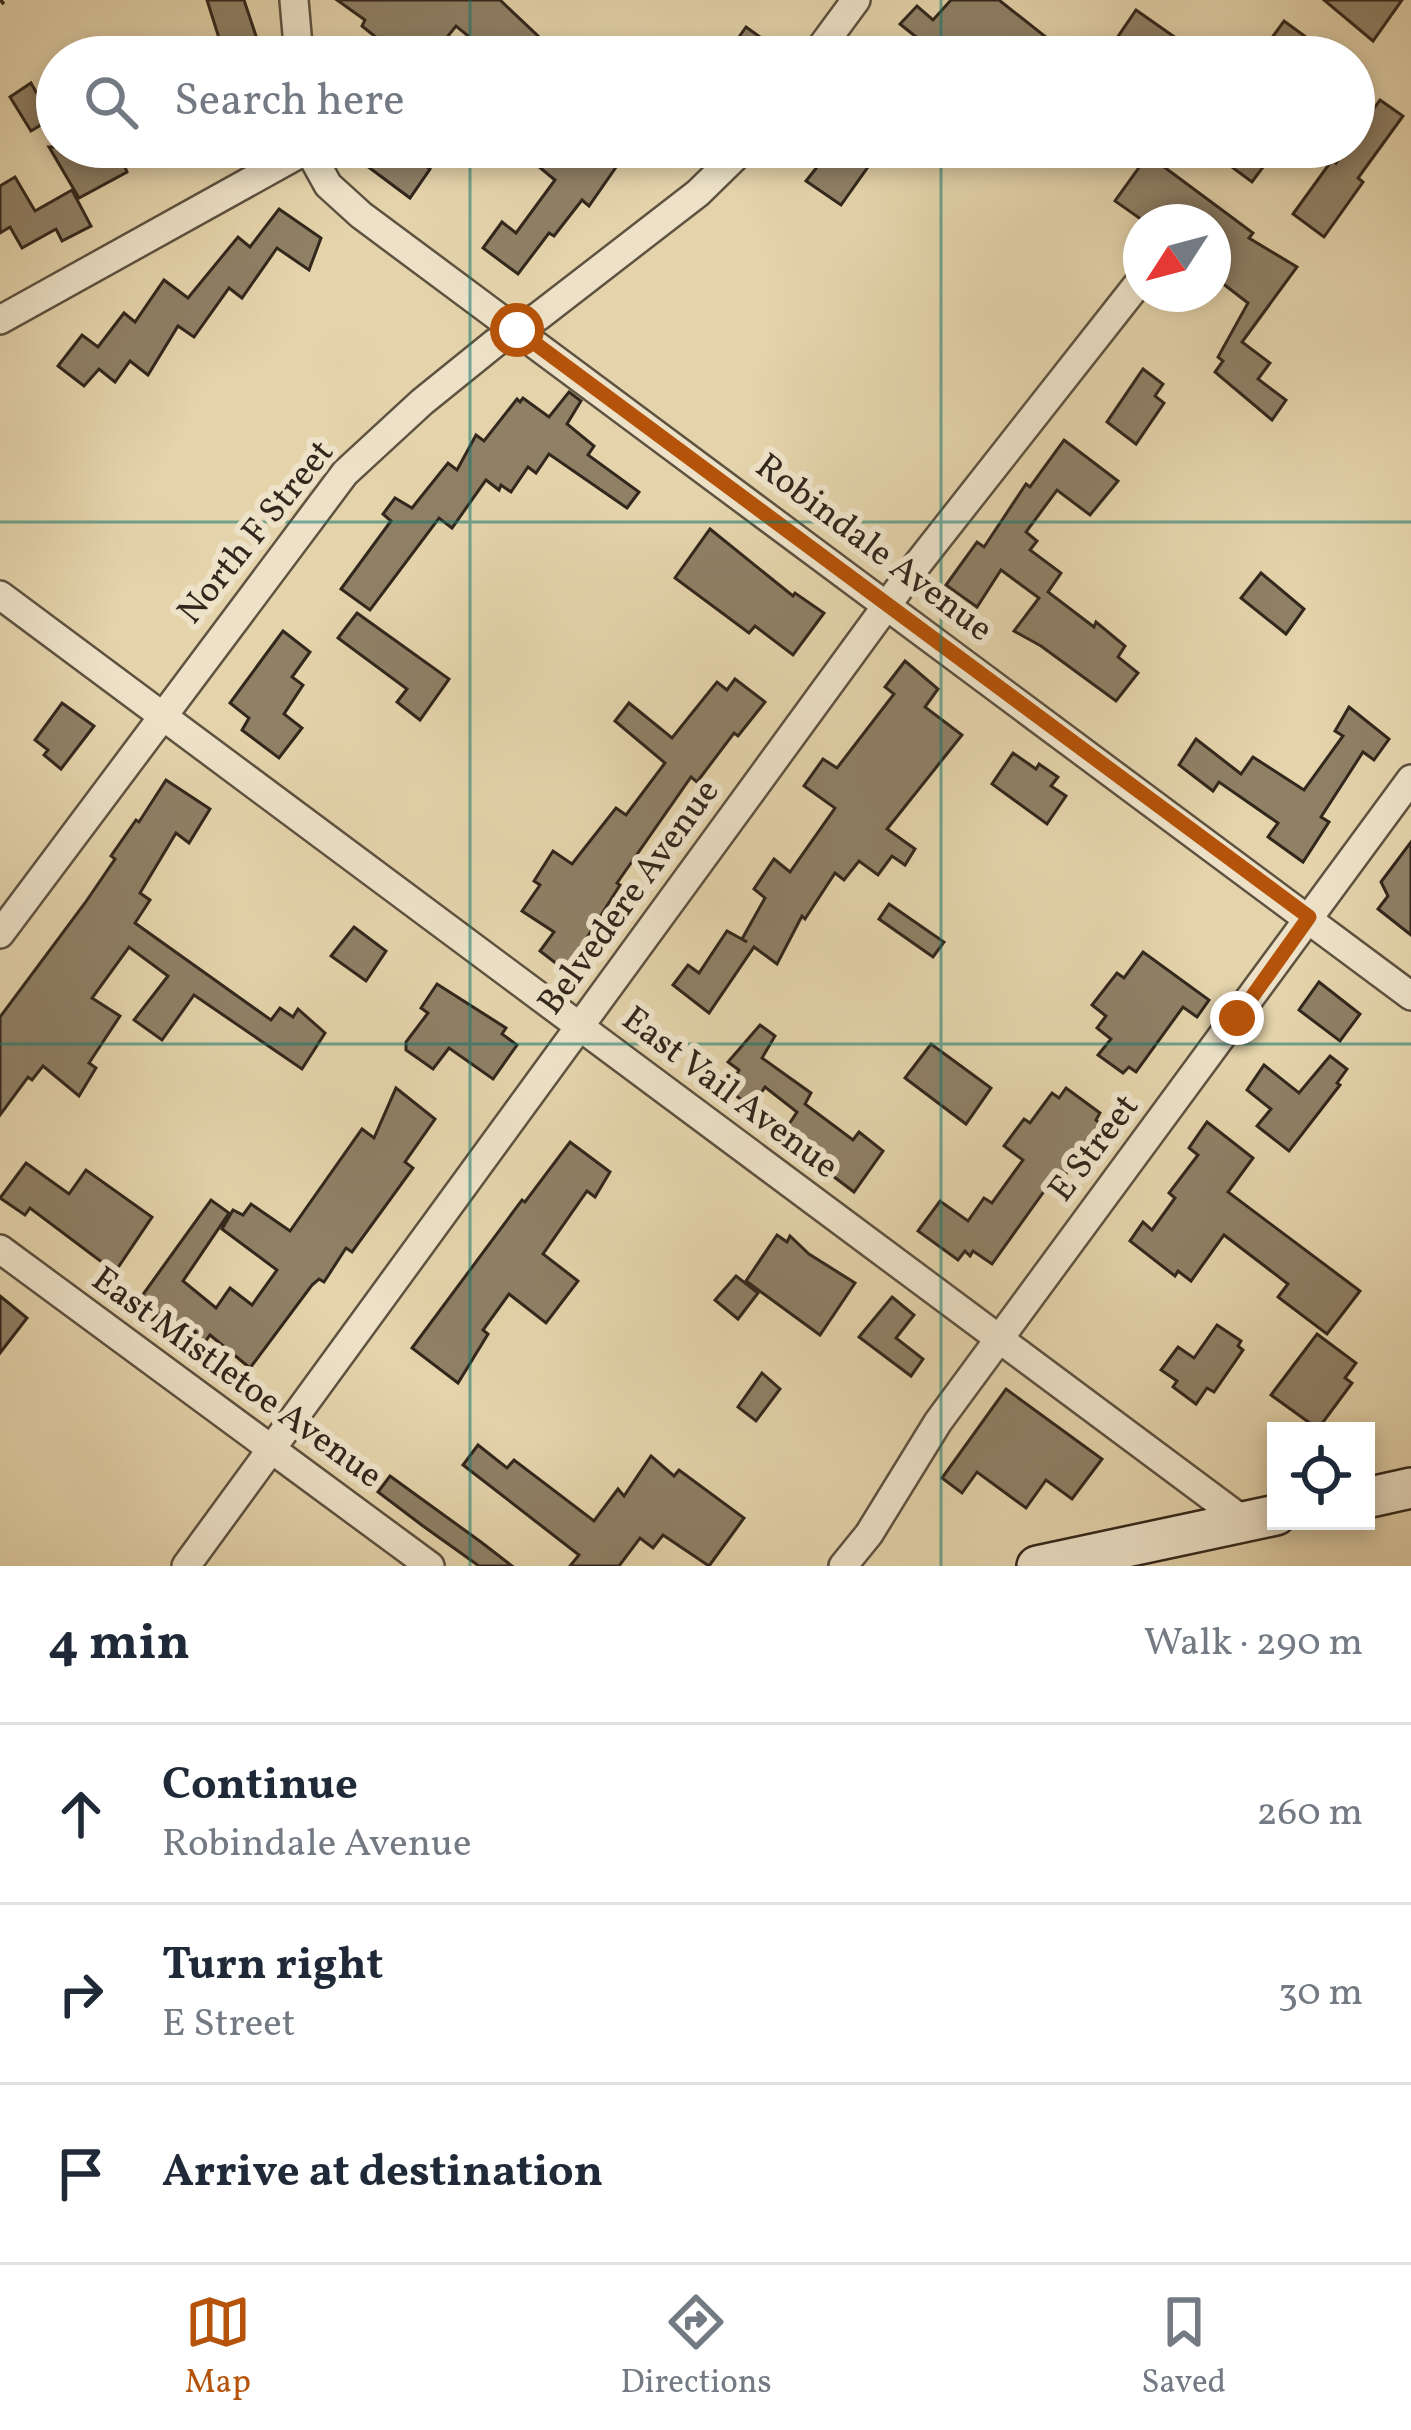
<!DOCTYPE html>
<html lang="en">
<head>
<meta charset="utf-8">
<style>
	body { margin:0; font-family:Vollkorn,serif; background:#f6f6f7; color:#1f2937 }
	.controls { position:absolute; right:36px; bottom:36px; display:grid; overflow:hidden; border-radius:0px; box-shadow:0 6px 18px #0003 }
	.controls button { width:108px; height:108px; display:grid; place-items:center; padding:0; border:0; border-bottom:3px solid #e0e1e3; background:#fff; color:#1f2937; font:60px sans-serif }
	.compass { position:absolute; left:1123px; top:204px; width:108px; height:108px; border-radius:50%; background:#fff; box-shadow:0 6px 18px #0003; rotate:234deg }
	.stop { position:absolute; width:36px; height:36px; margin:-27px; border:9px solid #b45309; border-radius:50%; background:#fff }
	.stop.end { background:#b45309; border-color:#fff; box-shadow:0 3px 12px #0008 }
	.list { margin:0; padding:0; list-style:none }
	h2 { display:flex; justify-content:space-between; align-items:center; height:156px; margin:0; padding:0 48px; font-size:51px }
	h2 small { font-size:39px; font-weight:400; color:#747a83 }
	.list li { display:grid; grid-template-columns:78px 1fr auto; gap:36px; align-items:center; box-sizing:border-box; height:180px; padding:0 48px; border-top:3px solid #e0e1e3 }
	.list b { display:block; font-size:45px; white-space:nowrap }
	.list p { margin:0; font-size:39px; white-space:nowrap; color:#747a83 }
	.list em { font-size:39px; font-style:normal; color:#747a83 }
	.icon { flex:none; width:66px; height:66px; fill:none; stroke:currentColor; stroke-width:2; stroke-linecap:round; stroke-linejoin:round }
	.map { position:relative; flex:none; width:1411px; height:1566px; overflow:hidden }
	.search { position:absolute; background:#fff; box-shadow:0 6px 18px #0003; left:36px; right:36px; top:36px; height:132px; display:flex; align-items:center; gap:30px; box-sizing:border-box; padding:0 42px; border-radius:66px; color:#747a83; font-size:45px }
	.sheet { height:696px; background:#fff }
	nav { display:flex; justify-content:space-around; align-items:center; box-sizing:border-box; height:168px; border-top:3px solid #e0e1e3; background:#fff; font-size:33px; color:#747a83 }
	nav a { display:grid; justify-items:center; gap:6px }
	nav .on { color:#b45309 }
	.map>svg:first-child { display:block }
	.building { fill:#8f8066; stroke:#32271c; stroke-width:3 }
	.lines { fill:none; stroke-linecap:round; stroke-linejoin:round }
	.street-casing { stroke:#5e5240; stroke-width:32 }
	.secondary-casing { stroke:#32271c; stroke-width:44 }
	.street { stroke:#ede2c8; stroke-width:27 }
	.secondary { stroke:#ede2c8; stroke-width:39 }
	.rail { stroke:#32271c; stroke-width:8; stroke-dasharray:21 21; stroke-linecap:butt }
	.route { stroke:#b45309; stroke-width:15 }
	.grid { fill:none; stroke:#0f766e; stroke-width:3; stroke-opacity:0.55 }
	.labels { text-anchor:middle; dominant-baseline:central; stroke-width:12; stroke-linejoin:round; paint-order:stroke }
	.street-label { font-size:36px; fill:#32271c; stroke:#ede2c8 }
</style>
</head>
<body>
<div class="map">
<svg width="1411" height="1566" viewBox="0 0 1411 1566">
	<rect width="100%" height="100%" fill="#e4d3ab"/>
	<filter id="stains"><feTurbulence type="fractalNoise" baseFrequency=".00167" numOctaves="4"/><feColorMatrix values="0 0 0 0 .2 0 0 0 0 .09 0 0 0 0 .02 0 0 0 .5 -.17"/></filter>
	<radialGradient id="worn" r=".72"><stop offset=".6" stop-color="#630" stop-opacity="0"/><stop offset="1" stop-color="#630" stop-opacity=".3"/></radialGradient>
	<g class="building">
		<polygon points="207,0 244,0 261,51 246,57 225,57"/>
		<polygon points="337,0 500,0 538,36 523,57 494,57 456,26 431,57 363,57 377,38 362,26 365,20"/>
		<polygon points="951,0 999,0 1071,57 991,57 970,39 955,57 941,57 900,24 917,6 933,20"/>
		<polygon points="1324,0 1402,0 1373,41"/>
		<polygon points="1136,10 1203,57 1104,57"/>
		<polygon points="1284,21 1306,37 1292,57 1258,57"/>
		<polygon points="746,27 771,45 762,57 725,57"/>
		<polygon points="31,83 51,119 31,131 10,97"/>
		<polygon points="1380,100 1403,116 1358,178 1363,182 1324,237 1293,214 1332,160 1336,163 1347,147 1354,147 1354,137"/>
		<polygon points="49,147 173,147 173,148 125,167 127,172 79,198"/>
		<polygon points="354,147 400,147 430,169 410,198 367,166 372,160"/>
		<polygon points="515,147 630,147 589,206 582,200 554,236 549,233 518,274 483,248 502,222 516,233 555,180"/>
		<polygon points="833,147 862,147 875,157 841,205 806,181"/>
		<polygon points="1205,147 1278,147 1252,182"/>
		<polygon points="1148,155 1253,233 1249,238 1297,267 1242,342 1270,363 1258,379 1286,400 1272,420 1215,372 1223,361 1218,357 1248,303 1213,276 1213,222 1145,222 1115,201"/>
		<polygon points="15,177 35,211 72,190 91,226 62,241 56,229 22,248 10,227 0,233 0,186"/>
		<polygon points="279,209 321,238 309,270 277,248 242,298 229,288 194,337 178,326 148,375 130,361 115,382 99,369 84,386 58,366 82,335 98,347 124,313 135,322 164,280 188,298 238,237 250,247"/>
		<polygon points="1143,369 1163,384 1155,396 1164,403 1136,444 1107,422"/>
		<polygon points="569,392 581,401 567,424 594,446 588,455 639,492 627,508 549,454 536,473 528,467 511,492 501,485 499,490 486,480 452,528 439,518 370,610 341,589 391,521 383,514 395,498 412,508 448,463 457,470 476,435 484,441 517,399 520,402 523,398 549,417"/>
		<polygon points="1064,440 1118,481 1090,515 1057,490 1026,532 1037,541 1030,550 1061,573 1048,592 1094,627 1096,622 1125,646 1118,657 1138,673 1116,701 1041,646 1014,631 1039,598 1001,570 977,607 946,585 977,542 984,547 1026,484 1030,487"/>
		<polygon points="710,529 793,596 795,593 824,613 793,655 755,626 749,633 675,578"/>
		<polygon points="1261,573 1304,609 1286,634 1241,598"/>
		<polygon points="357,613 449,679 420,720 397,702 407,689 338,638"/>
		<polygon points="283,631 310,652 292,677 303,685 284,714 302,728 279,758 242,730 249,718 230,703"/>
		<polygon points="905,661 938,689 925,707 962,735 887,829 915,849 905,865 892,856 878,875 859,861 844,880 835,873 805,919 802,916 777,964 754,947 709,1013 673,985 688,965 699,973 727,931 747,942 742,939 765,898 754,889 774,859 790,872 835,808 804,786 823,759 837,768 894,694 885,687"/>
		<polygon points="735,679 765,702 738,736 734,733 697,782 691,777 617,883 620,885 566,971 540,951 554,932 522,911 540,885 534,881 553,851 572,864 616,808 626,815 665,763 615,721 629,703 672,738 717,682 727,690"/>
		<polygon points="62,703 94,726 61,769 44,755 48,750 35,740"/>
		<polygon points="1349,707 1389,739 1374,760 1363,752 1321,817 1329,822 1303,862 1268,837 1278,823 1219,782 1213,791 1179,765 1196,739 1241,774 1253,757 1304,790 1343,736 1335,731"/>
		<polygon points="1013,753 1036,769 1039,764 1058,777 1051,786 1066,796 1047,824 992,784"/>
		<polygon points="166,780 210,809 189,843 176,833 140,893 150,900 135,923 271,1020 280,1008 293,1017 298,1009 325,1033 302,1069 194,995 162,1040 134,1020 168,976 129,947 92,998 120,1016 89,1063 96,1068 79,1096 43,1066 32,1080 28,1077 0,1115 0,1017 85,903 115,859 111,856 136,820 139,822"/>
		<polygon points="1411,842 1411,935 1378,909 1388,896 1381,882"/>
		<polygon points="889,904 944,942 933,957 879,919"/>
		<polygon points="354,927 386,951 366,981 331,956"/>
		<polygon points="1143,952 1209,1000 1197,1017 1183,1007 1136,1072 1129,1067 1123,1073 1098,1055 1111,1039 1097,1028 1106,1016 1092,1005 1117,973 1124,978"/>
		<polygon points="1319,982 1360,1014 1340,1041 1299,1010"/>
		<polygon points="437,984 506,1028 502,1034 517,1045 493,1079 449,1048 433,1069 406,1050 406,1042 428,1013 421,1008"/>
		<polygon points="760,1025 775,1036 762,1058 811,1093 805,1104 853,1140 859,1132 883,1151 854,1192 825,1170 832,1163 785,1130 797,1112 765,1087 752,1107 729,1091 739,1070 728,1062"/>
		<polygon points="931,1044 991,1088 966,1124 905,1078"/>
		<polygon points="1330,1056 1347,1069 1337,1083 1340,1085 1289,1151 1257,1126 1271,1109 1247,1090 1264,1065 1299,1093"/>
		<polygon points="396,1088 435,1119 405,1162 413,1168 352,1252 346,1248 324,1282 319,1279 312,1285 250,1368 210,1335 195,1356 152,1321 157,1316 139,1300 211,1200 229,1213 183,1281 216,1308 230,1288 252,1305 277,1270 222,1229 233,1210 243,1215 251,1204 290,1231 362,1129 374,1138"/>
		<polygon points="1066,1088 1100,1113 1096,1120 1100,1124 1061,1181 1055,1176 992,1264 973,1251 970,1256 965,1251 958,1260 918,1231 940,1201 968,1221 984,1198 992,1203 1023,1160 1004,1146 1024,1119 1030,1123 1052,1093 1059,1098"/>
		<polygon points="1207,1122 1253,1158 1228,1192 1360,1291 1327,1334 1278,1297 1288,1284 1224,1235 1191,1281 1178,1271 1175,1276 1130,1241 1143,1222 1152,1230 1175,1198 1169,1193 1198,1155 1189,1148"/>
		<polygon points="570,1142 610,1172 595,1197 587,1191 543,1254 578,1281 546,1323 509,1294 483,1330 488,1334 458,1383 412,1348 522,1200 525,1202"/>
		<polygon points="26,1163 69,1194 86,1170 152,1217 115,1272 30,1208 25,1215 0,1198"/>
		<polygon points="777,1235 787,1242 790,1236 809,1254 855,1283 820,1335 746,1281"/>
		<polygon points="736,1276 758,1293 738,1319 715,1300"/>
		<polygon points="0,1296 27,1318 0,1353"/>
		<polygon points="892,1297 914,1315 896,1338 923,1359 911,1376 859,1337"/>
		<polygon points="1217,1325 1241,1341 1238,1346 1243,1350 1214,1392 1207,1388 1196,1404 1173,1387 1177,1381 1161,1370 1178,1347 1194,1358"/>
		<polygon points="1317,1334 1356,1363 1345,1378 1352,1383 1318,1429 1271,1395"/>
		<polygon points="762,1373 780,1389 756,1421 738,1407"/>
		<polygon points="1006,1389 1102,1459 1072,1499 1046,1480 1026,1508 977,1472 962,1493 942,1478"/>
		<polygon points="478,1445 507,1468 514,1460 594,1521 618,1489 624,1496 651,1456 674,1476 679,1470 744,1518 709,1566 663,1535 653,1548 640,1538 619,1566 570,1566 579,1555 463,1465"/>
		<polygon points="390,1476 481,1542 512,1566 479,1566 423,1526 378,1492"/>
	</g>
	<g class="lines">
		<defs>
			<g id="street">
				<polyline points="294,0 299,57"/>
				<polyline points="814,57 856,0"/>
				<polyline points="307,147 328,185 361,215 1411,996"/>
				<polyline points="0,320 308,149"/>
				<polyline points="0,595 1244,1521"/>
				<polyline points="0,934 345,473 422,402 495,343 539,316 698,193 745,147"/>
				<polyline points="0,1249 430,1566"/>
				<polyline points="186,1566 909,575 1141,280"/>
				<polyline points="843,1566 869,1534 938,1422 1411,779"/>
			</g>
			<g id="secondary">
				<polyline points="1366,1498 1411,1488"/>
				<polyline points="1037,1566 1276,1515"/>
			</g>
		</defs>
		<use href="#street" class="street-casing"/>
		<use href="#secondary" class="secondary-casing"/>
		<use href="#street" class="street"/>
		<use href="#secondary" class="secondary"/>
		<polyline class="rail" points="0,2 3,0"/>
	</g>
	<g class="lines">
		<polyline class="route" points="517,330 1309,917 1237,1018"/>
	</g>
	<path class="grid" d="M470 0V57M941 0V57M470 147V1566M941 147V1566M0 522H1411M0 1044H1411"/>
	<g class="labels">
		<g class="street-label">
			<text transform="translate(257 533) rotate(-51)">North F Street</text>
			<text transform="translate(873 549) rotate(37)">Robindale Avenue</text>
			<text transform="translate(630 898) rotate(-54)">Belvedere Avenue</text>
			<text transform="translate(729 1094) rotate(37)">East Vail Avenue</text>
			<text transform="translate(1095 1149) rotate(-53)">E Street</text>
			<text transform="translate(236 1379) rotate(36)">East Mistletoe Avenue</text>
		</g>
	</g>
	<rect width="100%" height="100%" filter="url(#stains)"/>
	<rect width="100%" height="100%" fill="url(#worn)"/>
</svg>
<div class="controls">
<button><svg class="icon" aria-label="locate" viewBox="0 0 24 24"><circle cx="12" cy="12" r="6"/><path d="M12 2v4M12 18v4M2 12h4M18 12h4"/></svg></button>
</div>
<svg class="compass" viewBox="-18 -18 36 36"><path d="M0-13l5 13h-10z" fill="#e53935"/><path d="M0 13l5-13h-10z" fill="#747a83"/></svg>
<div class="stop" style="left:517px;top:330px"></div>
<div class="stop end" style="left:1237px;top:1018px"></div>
<div class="search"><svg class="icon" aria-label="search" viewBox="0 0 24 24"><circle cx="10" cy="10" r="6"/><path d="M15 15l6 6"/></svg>Search here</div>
</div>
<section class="sheet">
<h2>4 min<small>Walk · 290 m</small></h2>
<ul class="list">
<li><svg class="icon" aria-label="ahead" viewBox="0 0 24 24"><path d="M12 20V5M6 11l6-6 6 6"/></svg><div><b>Continue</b><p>Robindale Avenue</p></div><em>260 m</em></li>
<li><svg class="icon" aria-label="right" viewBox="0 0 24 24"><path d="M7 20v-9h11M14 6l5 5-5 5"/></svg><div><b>Turn right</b><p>E Street</p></div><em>30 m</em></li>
<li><svg class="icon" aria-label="arrive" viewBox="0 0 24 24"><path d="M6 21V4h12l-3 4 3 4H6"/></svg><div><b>Arrive at destination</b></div></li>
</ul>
</section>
<nav>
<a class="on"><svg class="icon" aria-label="map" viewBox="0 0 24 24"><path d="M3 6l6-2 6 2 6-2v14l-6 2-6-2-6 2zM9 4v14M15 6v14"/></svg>Map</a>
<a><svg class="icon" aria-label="directions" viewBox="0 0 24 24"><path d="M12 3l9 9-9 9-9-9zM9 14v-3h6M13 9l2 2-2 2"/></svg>Directions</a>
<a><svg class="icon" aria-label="saved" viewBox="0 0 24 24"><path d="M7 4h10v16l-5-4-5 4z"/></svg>Saved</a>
</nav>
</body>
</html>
